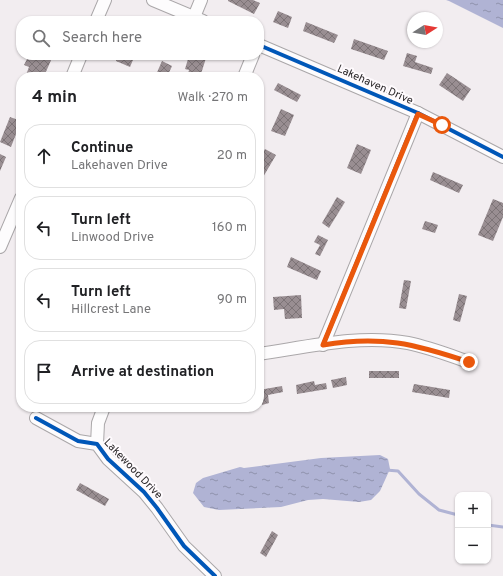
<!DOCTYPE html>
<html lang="en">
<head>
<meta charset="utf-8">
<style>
	body { margin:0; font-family:Overpass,sans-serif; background:#f6f6f6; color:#202124 }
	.controls { position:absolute; right:12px; bottom:12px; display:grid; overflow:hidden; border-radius:8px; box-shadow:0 1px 3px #0004 }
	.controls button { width:36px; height:36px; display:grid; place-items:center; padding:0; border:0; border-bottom:1px solid #e0e0e0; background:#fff; color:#202124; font:20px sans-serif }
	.compass { position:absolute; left:407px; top:12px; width:36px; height:36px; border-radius:50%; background:#fff; box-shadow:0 1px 3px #0004; rotate:79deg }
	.stop { position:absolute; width:12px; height:12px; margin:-9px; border:3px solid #ea580c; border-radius:50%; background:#fff }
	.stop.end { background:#ea580c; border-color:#fff; box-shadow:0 1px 4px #0008 }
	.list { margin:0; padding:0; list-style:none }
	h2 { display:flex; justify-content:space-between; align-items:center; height:52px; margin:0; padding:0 16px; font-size:17px }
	h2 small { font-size:13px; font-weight:400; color:#757577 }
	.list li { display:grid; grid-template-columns:26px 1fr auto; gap:12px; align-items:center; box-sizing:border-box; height:64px; margin:0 8px 8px; padding:0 8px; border:1px solid #e0e0e0; border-radius:16px }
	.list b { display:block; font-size:15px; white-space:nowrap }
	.list p { margin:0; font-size:13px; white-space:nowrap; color:#757577 }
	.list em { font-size:13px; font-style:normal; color:#757577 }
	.icon { flex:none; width:22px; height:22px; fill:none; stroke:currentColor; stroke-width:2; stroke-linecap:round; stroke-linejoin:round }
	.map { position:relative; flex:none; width:503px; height:576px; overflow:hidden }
	.search { position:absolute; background:#fff; box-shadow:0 1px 3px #0004; left:16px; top:16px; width:248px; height:44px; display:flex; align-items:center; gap:10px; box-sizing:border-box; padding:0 14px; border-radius:16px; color:#757577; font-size:15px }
	.panel { position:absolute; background:#fff; box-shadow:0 1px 3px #0004; left:16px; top:72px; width:248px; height:340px; border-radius:16px }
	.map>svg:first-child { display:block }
	.water { fill:url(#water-ripples) }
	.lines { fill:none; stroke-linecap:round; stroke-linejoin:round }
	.stream { stroke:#b0b3d4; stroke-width:3 }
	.building { fill:url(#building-cross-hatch) }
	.minor-casing { stroke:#aaa7a9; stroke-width:14 }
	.minor { stroke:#fdfcfd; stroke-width:12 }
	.cycleway-casing { stroke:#fefafd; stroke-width:6 }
	.cycleway { stroke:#0057b8; stroke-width:4 }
	.route { stroke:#ea580c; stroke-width:5 }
	.labels { text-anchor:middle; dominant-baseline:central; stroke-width:4; stroke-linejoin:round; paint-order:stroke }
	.street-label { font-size:11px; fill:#2a2729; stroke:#fefafd }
</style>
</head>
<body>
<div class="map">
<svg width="503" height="576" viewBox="0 0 503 576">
	<defs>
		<pattern id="water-ripples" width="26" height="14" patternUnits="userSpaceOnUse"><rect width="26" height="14" fill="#b0b3d4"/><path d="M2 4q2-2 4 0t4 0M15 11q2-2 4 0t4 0" fill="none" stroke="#8f92ac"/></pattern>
		<pattern id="building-cross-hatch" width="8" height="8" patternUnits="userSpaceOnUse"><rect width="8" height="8" fill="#998e92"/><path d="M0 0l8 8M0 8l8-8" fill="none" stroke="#7d7477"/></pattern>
	</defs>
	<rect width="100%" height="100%" fill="#f2edf0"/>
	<g class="water">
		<polygon points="446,0 503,0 503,28 449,1"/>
		<polygon points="380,455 388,459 390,469 380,491 371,500 359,502 323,499 308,500 281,507 219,510 204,507 193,493 196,483 203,478 240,467 244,468 321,458"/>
	</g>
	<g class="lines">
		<g class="stream">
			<polyline points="386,470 398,471 419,494 439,510 458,515"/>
			<polyline points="488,525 503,527"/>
		</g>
	</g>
	<g class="building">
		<polygon points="228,0 253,0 260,3 254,14 228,1"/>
		<polygon points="278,11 292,17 288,28 273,22"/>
		<polygon points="306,22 338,35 334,43 303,31"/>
		<polygon points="354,39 388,51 384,60 351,49"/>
		<polygon points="407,53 417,56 415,62 433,68 431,74 403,66"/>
		<polygon points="29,55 44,55 52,58 45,74 42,73 40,77 26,75 29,67 24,65"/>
		<polygon points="118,55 135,55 130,67 116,61"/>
		<polygon points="194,55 207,55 200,77 187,77 189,70 185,69 188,59 193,60"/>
		<polygon points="162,61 172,66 167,77 155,77"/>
		<polygon points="447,73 471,89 463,101 439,85"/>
		<polygon points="278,83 301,95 297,102 274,90"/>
		<polygon points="281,109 294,115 285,136 271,131"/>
		<polygon points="10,117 21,121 11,147 0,142"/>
		<polygon points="357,144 371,150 361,174 347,168"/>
		<polygon points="265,149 276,155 259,184 259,159"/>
		<polygon points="0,154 6,157 0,171"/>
		<polygon points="433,172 463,185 459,193 430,180"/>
		<polygon points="337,197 345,202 329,228 322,223"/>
		<polygon points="493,199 503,203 503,217 493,241 478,235"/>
		<polygon points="425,221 438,225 435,233 422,229"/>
		<polygon points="318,235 328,240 320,256 315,254 320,245 314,242"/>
		<polygon points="291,257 321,271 317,280 287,267"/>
		<polygon points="404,280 411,281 406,309 399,308"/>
		<polygon points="459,294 467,296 460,322 453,320"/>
		<polygon points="301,295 302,318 285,319 284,309 274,310 273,297"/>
		<rect x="369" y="371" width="30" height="7"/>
		<polygon points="346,377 347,385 333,388 331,380"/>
		<polygon points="314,381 315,385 326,383 327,389 297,394 296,385"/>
		<polygon points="414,384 450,390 449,398 412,392"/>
		<polygon points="282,386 283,392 268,395 269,403 262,405 261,397 259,397 259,390"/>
		<polygon points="80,483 109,499 105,506 76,490"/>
		<polygon points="272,531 278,535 266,557 260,553"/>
	</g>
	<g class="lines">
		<defs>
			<g id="minor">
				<polyline points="153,0 203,21"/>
				<polyline points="194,17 201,0"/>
				<polyline points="96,21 105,0"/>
				<polyline points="259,45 418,113 503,157"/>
				<polyline points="72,77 81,55"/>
				<polyline points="244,77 253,55"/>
				<polyline points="0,247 21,198"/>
				<polyline points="323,345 418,113"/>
				<path d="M259 354C307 347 359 334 408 343 428 347 449 355 469 362"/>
				<polyline points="36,418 78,441 97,444 108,459 144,492 157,508 184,546 215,576"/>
				<polyline points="97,444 98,423 104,407"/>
			</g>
		</defs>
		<use href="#minor" class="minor-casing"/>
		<use href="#minor" class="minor"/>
		<defs>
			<g id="cycleway">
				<polyline points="259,45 418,113 503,157"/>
				<polyline points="323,345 418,113"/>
				<polyline points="36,418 78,441 97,444 108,459 144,492 157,508 184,546 215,576"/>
			</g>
		</defs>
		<use href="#cycleway" class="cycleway-casing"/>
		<use href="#cycleway" class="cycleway"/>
	</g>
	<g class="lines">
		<path class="route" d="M442 125 418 114 323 345C381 335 415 344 469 362"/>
	</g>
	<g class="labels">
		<g class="street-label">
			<text transform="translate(375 85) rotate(24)">Lakehaven Drive</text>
			<text transform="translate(133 469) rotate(46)">Lakewood Drive</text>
		</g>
	</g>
</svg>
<div class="controls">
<button>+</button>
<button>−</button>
</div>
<svg class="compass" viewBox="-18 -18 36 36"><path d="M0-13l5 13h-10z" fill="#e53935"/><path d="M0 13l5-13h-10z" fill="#757577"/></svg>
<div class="stop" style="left:442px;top:125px"></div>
<div class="stop end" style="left:469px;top:362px"></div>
<div class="search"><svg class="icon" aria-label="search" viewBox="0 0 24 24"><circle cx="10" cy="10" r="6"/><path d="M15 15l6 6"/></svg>Search here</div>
<section class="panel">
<h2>4 min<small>Walk · 270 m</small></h2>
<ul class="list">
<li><svg class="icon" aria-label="ahead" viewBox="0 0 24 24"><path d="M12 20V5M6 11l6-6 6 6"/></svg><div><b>Continue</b><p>Lakehaven Drive</p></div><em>20 m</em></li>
<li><svg class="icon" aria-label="left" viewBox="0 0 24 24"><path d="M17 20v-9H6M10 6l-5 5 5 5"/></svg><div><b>Turn left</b><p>Linwood Drive</p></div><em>160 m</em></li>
<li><svg class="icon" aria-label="left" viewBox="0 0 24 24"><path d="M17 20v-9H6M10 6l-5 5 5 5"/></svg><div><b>Turn left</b><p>Hillcrest Lane</p></div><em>90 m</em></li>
<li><svg class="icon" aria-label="arrive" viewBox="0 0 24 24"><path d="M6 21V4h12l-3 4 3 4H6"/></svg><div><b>Arrive at destination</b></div></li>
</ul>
</section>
</div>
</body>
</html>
